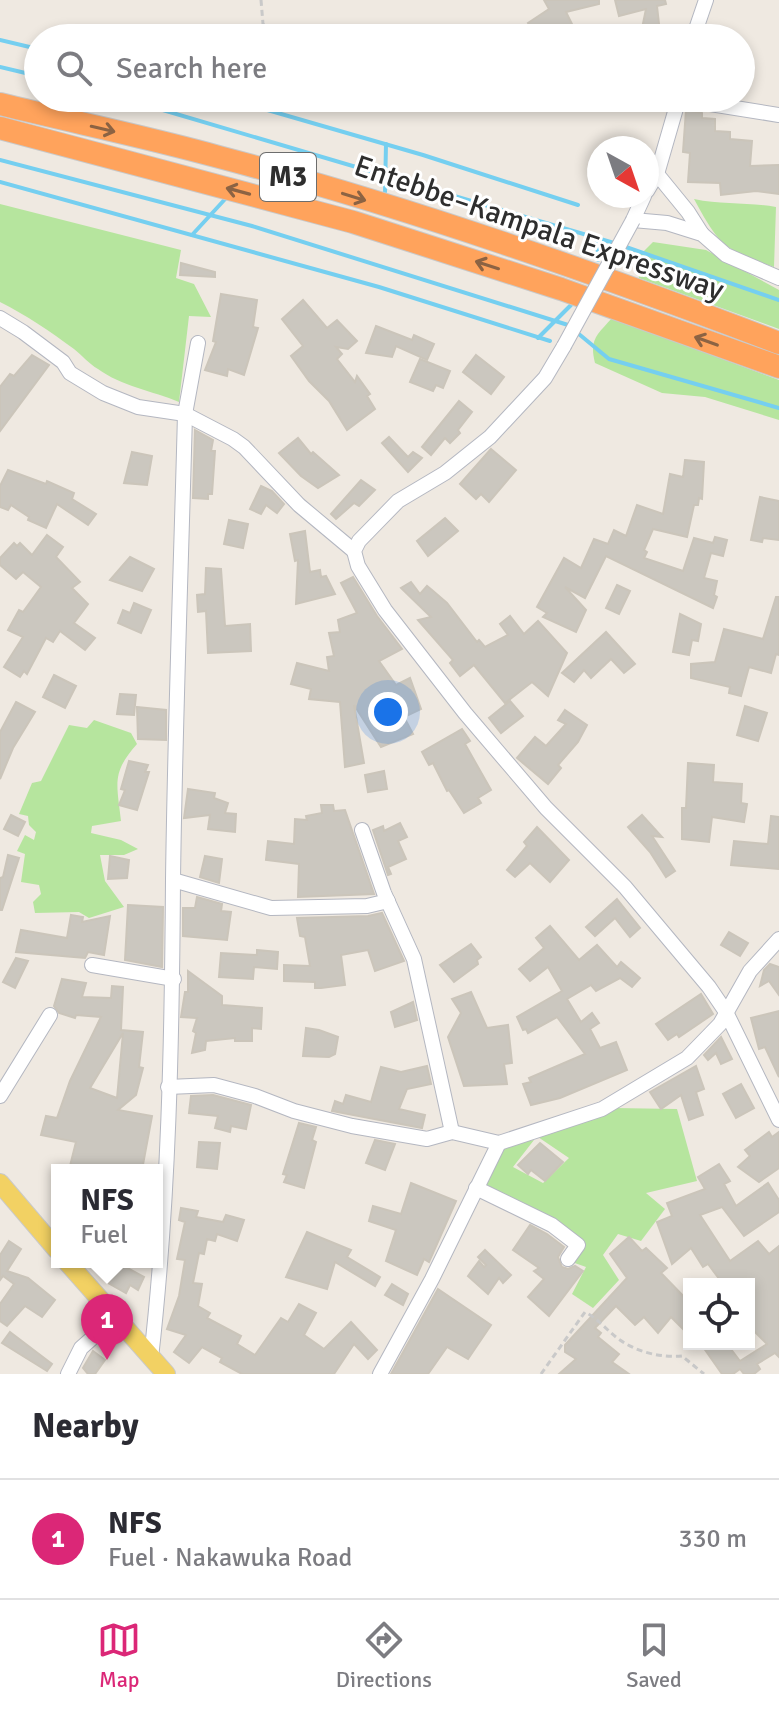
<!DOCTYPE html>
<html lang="en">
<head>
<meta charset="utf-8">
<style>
	body { margin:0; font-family:Signika,sans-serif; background:#f2f2f3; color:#2b2b33 }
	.controls { position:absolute; right:24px; bottom:24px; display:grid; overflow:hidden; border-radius:0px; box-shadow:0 4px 12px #0003 }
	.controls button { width:72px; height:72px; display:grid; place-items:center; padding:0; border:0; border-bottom:2px solid #e1e1e2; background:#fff; color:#2b2b33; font:40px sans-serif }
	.compass { position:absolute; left:587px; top:136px; width:72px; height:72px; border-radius:50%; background:#fff; box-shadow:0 4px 12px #0003; rotate:140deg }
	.you { position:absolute; left:388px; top:712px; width:28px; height:28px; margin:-20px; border:6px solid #fff; border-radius:50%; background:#1a73e8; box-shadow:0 0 0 12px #1a73e833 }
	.badge { display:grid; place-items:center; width:52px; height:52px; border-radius:50%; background:#db2777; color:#fff; font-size:26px; font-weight:700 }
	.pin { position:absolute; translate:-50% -66px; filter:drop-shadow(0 2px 4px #0008) }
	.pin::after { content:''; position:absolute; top:42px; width:28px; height:24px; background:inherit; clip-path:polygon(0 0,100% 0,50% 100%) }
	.popup { position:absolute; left:51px; top:1164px; width:112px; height:104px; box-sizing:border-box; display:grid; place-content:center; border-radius:0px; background:#fff; filter:drop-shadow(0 2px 6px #0005); font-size:26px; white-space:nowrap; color:#7c7c81 }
	.popup b { font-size:30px; color:#2b2b33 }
	.popup::after { content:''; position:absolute; left:50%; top:100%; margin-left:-16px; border:16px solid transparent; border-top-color:#fff }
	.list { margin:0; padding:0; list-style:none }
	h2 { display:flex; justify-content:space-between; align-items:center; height:104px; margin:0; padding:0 32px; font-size:34px }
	h2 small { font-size:26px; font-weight:400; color:#7c7c81 }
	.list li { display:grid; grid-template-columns:52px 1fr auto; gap:24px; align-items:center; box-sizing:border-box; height:120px; padding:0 32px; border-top:2px solid #e1e1e2 }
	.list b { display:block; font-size:30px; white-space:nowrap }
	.list p { margin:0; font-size:26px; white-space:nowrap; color:#7c7c81 }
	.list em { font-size:26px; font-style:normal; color:#7c7c81 }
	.icon { flex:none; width:44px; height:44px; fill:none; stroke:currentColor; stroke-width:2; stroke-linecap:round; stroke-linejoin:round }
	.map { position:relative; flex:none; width:779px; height:1374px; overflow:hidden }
	.search { position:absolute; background:#fff; box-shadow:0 4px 12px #0003; left:24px; right:24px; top:24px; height:88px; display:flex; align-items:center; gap:20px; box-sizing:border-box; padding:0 28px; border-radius:44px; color:#7c7c81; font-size:30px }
	.sheet { height:224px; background:#fff }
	nav { display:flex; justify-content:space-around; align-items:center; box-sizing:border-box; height:112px; border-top:2px solid #e1e1e2; background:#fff; font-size:22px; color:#7c7c81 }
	nav a { display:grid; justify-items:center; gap:4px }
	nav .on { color:#db2777 }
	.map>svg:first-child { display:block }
	.green { fill:#b6e59e }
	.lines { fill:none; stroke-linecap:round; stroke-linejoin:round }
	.stream { stroke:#75cff0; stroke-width:4 }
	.building { fill:#cbc7bf; stroke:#cbc5ba; stroke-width:2; fill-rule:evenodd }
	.minor-casing { stroke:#b4b7c1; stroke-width:16 }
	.major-casing { stroke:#c9c9c9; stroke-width:20 }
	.highway-casing { stroke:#c9c9c9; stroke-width:24 }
	.path { stroke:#c9c9c9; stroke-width:3; stroke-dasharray:6 4; stroke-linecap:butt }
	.minor { stroke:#fff; stroke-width:14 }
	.major { stroke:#f2d163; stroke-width:18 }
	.highway { stroke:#ffa35c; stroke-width:22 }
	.minor-bridge-casing { stroke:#b4b7c1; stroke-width:16; stroke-linecap:butt }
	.minor-bridge { stroke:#fff; stroke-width:14 }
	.oneway { stroke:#8c6343 }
	.labels { text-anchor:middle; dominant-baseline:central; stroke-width:6; stroke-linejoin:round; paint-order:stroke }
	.shield { fill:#fff; stroke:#6d6d6d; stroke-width:2 }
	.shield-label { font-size:28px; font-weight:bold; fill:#2e2e2e }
	.street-label { font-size:30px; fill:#2e2e2e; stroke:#fff }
</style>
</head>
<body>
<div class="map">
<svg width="779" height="1374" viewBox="0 0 779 1374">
	<rect width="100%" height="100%" fill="#efe9e1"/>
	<g class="green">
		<path d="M694 199C722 205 749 202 776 207L774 267C724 249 720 247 694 199Z"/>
		<path d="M0 204 181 250 176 278 194 284 211 317 189 316 179 402C153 391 121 386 98 369 89 364 82 355 74 349 51 332 26 315 0 302Z"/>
		<polygon points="653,242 706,250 779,290 779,329 639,278 637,258"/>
		<path d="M612 318 779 380V420L705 397 662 393 595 363C589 339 597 335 612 318Z"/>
		<path d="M94 720 131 733 137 744C111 773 117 784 121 821L92 826 91 833 121 840 138 849 124 855H100L105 881 124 907 89 918 79 912 35 913 33 902 41 894 39 885 21 882 25 854 17 851 25 835 34 840 36 832 29 825 28 816 19 814 32 783 41 781 69 725 87 728Z"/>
		<polygon points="614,1108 677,1109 697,1181 646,1193 665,1209 641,1241 618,1234 603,1255 619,1280 593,1308 572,1294 586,1267 572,1262 581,1243 481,1185 503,1145 534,1140 513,1167 543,1183 569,1158 538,1137"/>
	</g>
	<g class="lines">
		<g class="stream">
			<polyline points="0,40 38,49"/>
			<polyline points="0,67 38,76"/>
			<polyline points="122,98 614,243"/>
			<polyline points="226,98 423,155 578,205"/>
			<polyline points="0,160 252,226 568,325 609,359 779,408"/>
			<polyline points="0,182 379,287 550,341"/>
			<polyline points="385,192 386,144"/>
			<polyline points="192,235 227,197"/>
			<polyline points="597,238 598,260"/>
			<polyline points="623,246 779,300"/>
			<polyline points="538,338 571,305"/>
		</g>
	</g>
	<g class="building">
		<polygon points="544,0 599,0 599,4 566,12 573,26 550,38 538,38 528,23 549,9"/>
		<polygon points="615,0 665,0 666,4 657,6 659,24 656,38 640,38 646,9 619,16"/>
		<polygon points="686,110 702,113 702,118 715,119 715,131 730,132 730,139 752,141 750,166 779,165 779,194 756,191 721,195 720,183 688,182 690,153 683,152"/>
		<polygon points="181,263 215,272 215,277 180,275"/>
		<polygon points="221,294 257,300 253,327 258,328 244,375 228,369 227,376 205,370 216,342 213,341"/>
		<polygon points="303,300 327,328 337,320 357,341 348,349 336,347 342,354 337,359 355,382 357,376 370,394 367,396 375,409 347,430 329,401 309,381 291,356 303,346 282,319"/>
		<polygon points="376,326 412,340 414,335 434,344 427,360 396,346 392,357 366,353"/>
		<polygon points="32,355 49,365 0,431 0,387 10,374 14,376"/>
		<polygon points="476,355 504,377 491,394 463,372"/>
		<polygon points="420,359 450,371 443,388 436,385 433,391 410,382"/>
		<polygon points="459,401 472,412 458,430 460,433 450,443 445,438 431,455 422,447"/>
		<polygon points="195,430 213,440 211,451 215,451 212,494 208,494 208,499 193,498"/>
		<polygon points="389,437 408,457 413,452 422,458 408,472 382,443"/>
		<polygon points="298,438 311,454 313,452 339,475 318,488 301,476 279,453"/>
		<polygon points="491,449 516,470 489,502 481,494 476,499 460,484"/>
		<polygon points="132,452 152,456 147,485 124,483"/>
		<polygon points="685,460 704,462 702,499 699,498 698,505 694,505 687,537 653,529 644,550 647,552 644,558 683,571 694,538 713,543 715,537 727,540 723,556 711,553 704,578 717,581 714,595 717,597 713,608 606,556 585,598 565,587 586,610 576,632 543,617 547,613 537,607 564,558 581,568 594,539 608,544 614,530 626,536 637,505 663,514 670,474 683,477"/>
		<polygon points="8,470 46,484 47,481 74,493 72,499 96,514 88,525 57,504 46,528 28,520 29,517 11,505 8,510 0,507 0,486"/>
		<polygon points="361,480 375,490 359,506 354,503 336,519 331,514"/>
		<polygon points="261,486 272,491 284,504 277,513 266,505 261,514 250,509"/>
		<polygon points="760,497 779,501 779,540 763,538 762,542 751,540"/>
		<polygon points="445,518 458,531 428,556 417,541"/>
		<polygon points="229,520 248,524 243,548 224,544"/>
		<polygon points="305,531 310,572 320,570 321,577 326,576 335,594 296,604 298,560 295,561 290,534"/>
		<polygon points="47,535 63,547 56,557 80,582 72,588 88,604 74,623 95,638 85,650 60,631 53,642 46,638 27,674 24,671 20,677 4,667 23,637 8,630 19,610 23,612 41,587 23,572 16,579 0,565 0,558 14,543 17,546 20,543 32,555"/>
		<polygon points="130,557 154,569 142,591 110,580"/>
		<polygon points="206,568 221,569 225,626 250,624 251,651 208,653 206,611 198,612 197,595 205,594"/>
		<polygon points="353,577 377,616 402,649 379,661 396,685 410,678 421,709 404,717 413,734 381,747 354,705 364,763 345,767 340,702 309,699 311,689 291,684 297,663 329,671 327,657 334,656 329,633 340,632 338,620 357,613 341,583"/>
		<polygon points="411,582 420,594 427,586 432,590 447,603 477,642 479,640 485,647 508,635 500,624 510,616 524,634 538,621 567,653 548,696 532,682 505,703 474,665 460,676 450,663 453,660 418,620 431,617 401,588"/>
		<polygon points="617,585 630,591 619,614 606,608"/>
		<polygon points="776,597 779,597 779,655 776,654 771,673 749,667 741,696 729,693 730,687 691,678 691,664 715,662 724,629 763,639"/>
		<polygon points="134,603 151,610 141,633 118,623 123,610 130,613"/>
		<polygon points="680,614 701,624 698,641 692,640 689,655 673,652"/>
		<polygon points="606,632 635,664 624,673 611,659 591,678 584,670 574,682 562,673"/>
		<polygon points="54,675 76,686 65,708 43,697"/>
		<polygon points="120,694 136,695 134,715 117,714"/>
		<polygon points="510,701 523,716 501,733 489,718"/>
		<polygon points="16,702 35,712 13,748 0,779 0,732"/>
		<polygon points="745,706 767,713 758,741 737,735"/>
		<polygon points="137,707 166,710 166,740 138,739"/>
		<polygon points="565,710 587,725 578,742 558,765 561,768 548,784 517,758 535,737 546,746 566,724 558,720"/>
		<polygon points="462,729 470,741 465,744 491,790 478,798 481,803 464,813 449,790 447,791 433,763 429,765 422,752"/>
		<polygon points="129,761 148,765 145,772 149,772 137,810 119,805 125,790 121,789"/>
		<polygon points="688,763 714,765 713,782 742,784 741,803 747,804 744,822 712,817 709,842 682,839 682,808 686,808"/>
		<polygon points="384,771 387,789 368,792 365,775"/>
		<polygon points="188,789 215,793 214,798 228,803 225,813 236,814 235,832 208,829 210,815 184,818"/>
		<polygon points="321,805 333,805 334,811 345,810 374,894 298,897 299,864 266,860 268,841 294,844 295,819 307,820 306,816 322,813"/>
		<polygon points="11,815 25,822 18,836 4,829"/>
		<polygon points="642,815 662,837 652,836 675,871 666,877 650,852 628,827"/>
		<polygon points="771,816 779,817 779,869 731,865 734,841 768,844"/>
		<polygon points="400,823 407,837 398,841 406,859 388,867 391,874 388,875 373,830 383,826 384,831"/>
		<polygon points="537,827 569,860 550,882 530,863 515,877 507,870 527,846 524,842"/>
		<polygon points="8,855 19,858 2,910 0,910 0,878 3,877"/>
		<polygon points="110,856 129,860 127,878 108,879"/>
		<polygon points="205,856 222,859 219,883 200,877"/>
		<polygon points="197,897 222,904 221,911 231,912 227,940 183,936 183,908 195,908"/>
		<polygon points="617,899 640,928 630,937 615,918 595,936 586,927"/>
		<polygon points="128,905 163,907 162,967 125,960"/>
		<polygon points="382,913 404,961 375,971 368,950 341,955 345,985 321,988 315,988 315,982 284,981 284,965 310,966 305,937 300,936 297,918 368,916"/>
		<polygon points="71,915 83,917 82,922 110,916 104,955 88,952 85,958 16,952 21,930 67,938"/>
		<polygon points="550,926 579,960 597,945 617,967 621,962 640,978 632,987 620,978 596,991 591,985 567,999 581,1022 592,1013 599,1023 590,1029 600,1048 616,1042 627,1070 560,1098 531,1105 523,1084 531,1082 529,1078 585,1054 557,1017 528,1033 526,1029 523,1030 517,1017 562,991 548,967 530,981 519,969 544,948 536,938"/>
		<polygon points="729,932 748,943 740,956 721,945"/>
		<polygon points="471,944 481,957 477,960 478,964 454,982 440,965"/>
		<polygon points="257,950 278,952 277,969 254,967 253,979 219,977 221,953 257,955"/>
		<polygon points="16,958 28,961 15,988 3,982"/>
		<polygon points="770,964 779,967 779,995 769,981 760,986 764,970"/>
		<polygon points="188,971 222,996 222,1005 262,1008 261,1029 252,1028 252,1041 235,1041 235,1038 206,1041 205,1050 192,1053 196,1033 193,1031 197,1018 181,1017 185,992 188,992"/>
		<path d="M62 979 86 983 82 997 111 998 112 986 123 987 121 1030 143 1032 139 1067 143 1068 136 1095 118 1110 152 1116 142 1170H69L76 1142 41 1135 46 1116 57 1118 70 1081 101 1017 76 1015 75 1018 59 1013 54 1006ZM123 1033 117 1098 90 1088Z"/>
		<polygon points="471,992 487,1028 508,1025 512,1063 504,1064 507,1084 464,1086 448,1037 461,1013 452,999"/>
		<polygon points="701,994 713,1014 679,1037 677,1034 668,1040 656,1024"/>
		<polygon points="413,1002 417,1020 395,1027 391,1012"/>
		<polygon points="779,1011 779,1077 765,1047 759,1049 751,1018"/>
		<polygon points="306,1028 319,1030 338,1037 335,1054 329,1057 303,1056"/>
		<polygon points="721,1037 732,1059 721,1064 716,1053 708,1060 704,1055"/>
		<polygon points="427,1066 431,1084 407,1089 399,1109 425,1115 422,1128 332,1111 335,1101 343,1104 346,1095 371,1102 381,1067 401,1072"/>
		<polygon points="696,1066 704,1089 696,1092 703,1115 689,1120 681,1095 661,1109 650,1092"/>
		<polygon points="741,1084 754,1108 736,1118 723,1094"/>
		<polygon points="213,1095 251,1105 246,1129 231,1126 230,1132 215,1128 218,1116 189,1113 191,1096"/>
		<polygon points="299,1123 316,1127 312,1140 316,1142 304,1188 284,1182 287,1175 283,1174"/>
		<polygon points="769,1132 772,1137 779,1132 779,1168 759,1182 738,1167 750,1156 745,1150"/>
		<polygon points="375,1140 395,1144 385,1170 366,1163"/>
		<polygon points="199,1142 220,1143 217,1169 197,1167"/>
		<polygon points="540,1143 563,1162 545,1181 531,1170 528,1174 518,1165"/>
		<polygon points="719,1164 730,1181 724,1184 736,1206 768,1183 779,1200 779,1212 744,1236 722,1207 700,1215 730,1261 758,1241 769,1254 779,1246 779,1357 775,1353 757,1364 760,1369 754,1374 744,1374 740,1369 733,1374 722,1374 701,1344 727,1344 740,1361 767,1344 749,1326 749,1284 723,1284 708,1264 703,1267 691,1248 672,1264 657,1222 672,1216 667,1203 705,1189 698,1177"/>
		<polygon points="411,1183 456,1201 429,1262 424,1259 417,1275 386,1261 396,1230 369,1221 373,1206 401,1214"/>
		<polygon points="181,1208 198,1211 196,1217 223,1222 226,1215 244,1220 237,1241 217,1234 215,1241 207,1239 204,1254 199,1253 193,1283 202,1284 198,1306 210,1313 207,1318 241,1336 237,1344 255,1355 281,1318 288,1322 299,1304 316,1313 304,1335 324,1349 351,1322 377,1350 368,1359 354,1344 334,1374 242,1374 220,1362 222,1358 202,1347 189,1363 174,1352 186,1335 167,1329 179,1296 185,1260 177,1259 185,1222 179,1220"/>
		<polygon points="530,1225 547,1234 564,1247 558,1257 562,1267 568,1269 575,1266 583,1271 549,1316 528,1297 544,1279 534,1271 539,1268 513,1250"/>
		<polygon points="307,1232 351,1250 347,1257 380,1277 375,1286 335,1262 327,1289 286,1277"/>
		<polygon points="629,1237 642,1251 646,1248 667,1268 661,1273 689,1302 689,1335 671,1317 658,1333 644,1317 635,1325 616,1306 595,1328 601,1333 598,1337 619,1354 612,1362 629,1374 559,1374 576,1359 565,1352 565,1345 627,1278 610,1254"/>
		<polygon points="9,1241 21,1249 7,1271 28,1278 55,1300 42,1317 25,1306 7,1326 0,1321 0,1304 14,1284 3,1276 0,1280 0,1255"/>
		<polygon points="485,1250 511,1275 503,1283 499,1278 488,1294 468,1276 479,1261 484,1267 486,1265 478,1257"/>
		<polygon points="120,1264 144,1277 138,1290 130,1285 126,1293 108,1283"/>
		<polygon points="392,1284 408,1294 403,1305 385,1295"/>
		<polygon points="438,1289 491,1325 468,1359 447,1347 428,1374 391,1374"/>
		<polygon points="10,1332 52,1364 47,1371 2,1343"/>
		<polygon points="93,1351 105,1360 95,1374 88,1374 83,1368"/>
	</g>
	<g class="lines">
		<defs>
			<g id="minor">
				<polyline points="693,38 706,0"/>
				<polyline points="679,99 779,115"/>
				<polyline points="657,174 688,212 702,234"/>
				<polyline points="647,191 657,174 679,98"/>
				<polyline points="644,196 633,220 667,223 702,234 726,255 779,278"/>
				<polyline points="0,318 23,332 63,362 70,373 103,393 138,407 185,414 233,439 244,447 299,505 354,551"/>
				<polyline points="564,346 545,378 490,437 445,473 398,501 359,541 354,551 358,566 385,610 465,713 546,808 625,887 709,987 726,1012 779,1120"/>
				<polyline points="362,830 384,893 414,959 452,1132"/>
				<polyline points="173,880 271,908 367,906 388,901"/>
				<polyline points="92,965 174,979"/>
				<polyline points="168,1087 214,1085 255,1096 294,1111 352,1126 427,1139 452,1132 499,1143 602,1109 687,1058 720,1024 750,971 779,939"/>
				<polyline points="0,1096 50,1015"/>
				<polyline points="476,1188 552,1225 578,1245 568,1259"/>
				<path d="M151 1358C169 1200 172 1039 173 880 175 725 181 569 185 414L198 343"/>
				<polyline points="68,1374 81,1348 116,1317"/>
				<polyline points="380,1374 432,1279 499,1143"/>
			</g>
			<g id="major">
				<polyline points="0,1183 57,1250"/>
				<polyline points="67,1262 166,1374"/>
			</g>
			<g id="highway">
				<path d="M0 104C73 122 147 137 219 157 409 207 596 273 779 343"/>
				<polyline points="0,128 353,222 561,289 779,367"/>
			</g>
		</defs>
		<use href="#minor" class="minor-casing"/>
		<use href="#major" class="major-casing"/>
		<use href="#highway" class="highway-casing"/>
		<g class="path">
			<polyline points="261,0 263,24 279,38"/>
			<path d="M541 1374 585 1312C600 1320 607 1331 620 1340 637 1352 661 1358 682 1356L704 1374"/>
		</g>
		<use href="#minor" class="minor"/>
		<use href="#major" class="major"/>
		<use href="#highway" class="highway"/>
		<defs>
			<polyline id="minor-bridge" points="564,346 633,220"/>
		</defs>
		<use href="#minor-bridge" class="minor-bridge-casing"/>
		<use href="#minor-bridge" class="minor-bridge"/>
	</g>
	<defs><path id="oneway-shaft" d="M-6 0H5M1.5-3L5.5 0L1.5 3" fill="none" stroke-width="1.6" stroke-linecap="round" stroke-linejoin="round" transform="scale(2)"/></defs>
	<g class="oneway">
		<use href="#oneway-shaft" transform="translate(103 129) rotate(13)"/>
		<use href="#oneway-shaft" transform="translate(238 191) rotate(-165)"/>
		<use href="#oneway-shaft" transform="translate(354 197) rotate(17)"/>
		<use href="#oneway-shaft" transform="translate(487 265) rotate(-162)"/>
		<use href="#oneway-shaft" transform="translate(706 341) rotate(-160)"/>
	</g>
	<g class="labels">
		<rect class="shield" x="260" y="153" width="56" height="48" rx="6"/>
		<g class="shield-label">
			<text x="288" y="177">M3</text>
		</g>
		<g class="street-label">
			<text transform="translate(539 228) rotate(19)">Entebbe–Kampala Expressway</text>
		</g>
	</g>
</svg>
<div class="controls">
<button><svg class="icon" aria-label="locate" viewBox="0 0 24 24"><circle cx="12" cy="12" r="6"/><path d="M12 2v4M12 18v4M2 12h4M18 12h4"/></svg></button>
</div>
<svg class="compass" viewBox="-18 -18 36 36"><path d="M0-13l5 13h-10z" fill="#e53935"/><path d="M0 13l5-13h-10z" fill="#7c7c81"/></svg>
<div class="you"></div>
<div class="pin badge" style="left:107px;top:1360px">1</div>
<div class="popup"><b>NFS</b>Fuel</div>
<div class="search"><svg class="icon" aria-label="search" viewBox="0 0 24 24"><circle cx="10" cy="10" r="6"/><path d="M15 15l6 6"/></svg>Search here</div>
</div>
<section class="sheet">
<h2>Nearby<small></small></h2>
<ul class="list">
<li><span class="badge">1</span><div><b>NFS</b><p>Fuel · Nakawuka Road</p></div><em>330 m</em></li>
</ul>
</section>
<nav>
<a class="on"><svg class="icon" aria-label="map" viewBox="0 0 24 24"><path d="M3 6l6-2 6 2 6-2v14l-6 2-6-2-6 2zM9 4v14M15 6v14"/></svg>Map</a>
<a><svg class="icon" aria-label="directions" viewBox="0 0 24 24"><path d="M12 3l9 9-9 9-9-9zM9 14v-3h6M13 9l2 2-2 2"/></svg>Directions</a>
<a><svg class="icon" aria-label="saved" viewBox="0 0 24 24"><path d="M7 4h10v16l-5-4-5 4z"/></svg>Saved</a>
</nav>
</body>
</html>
